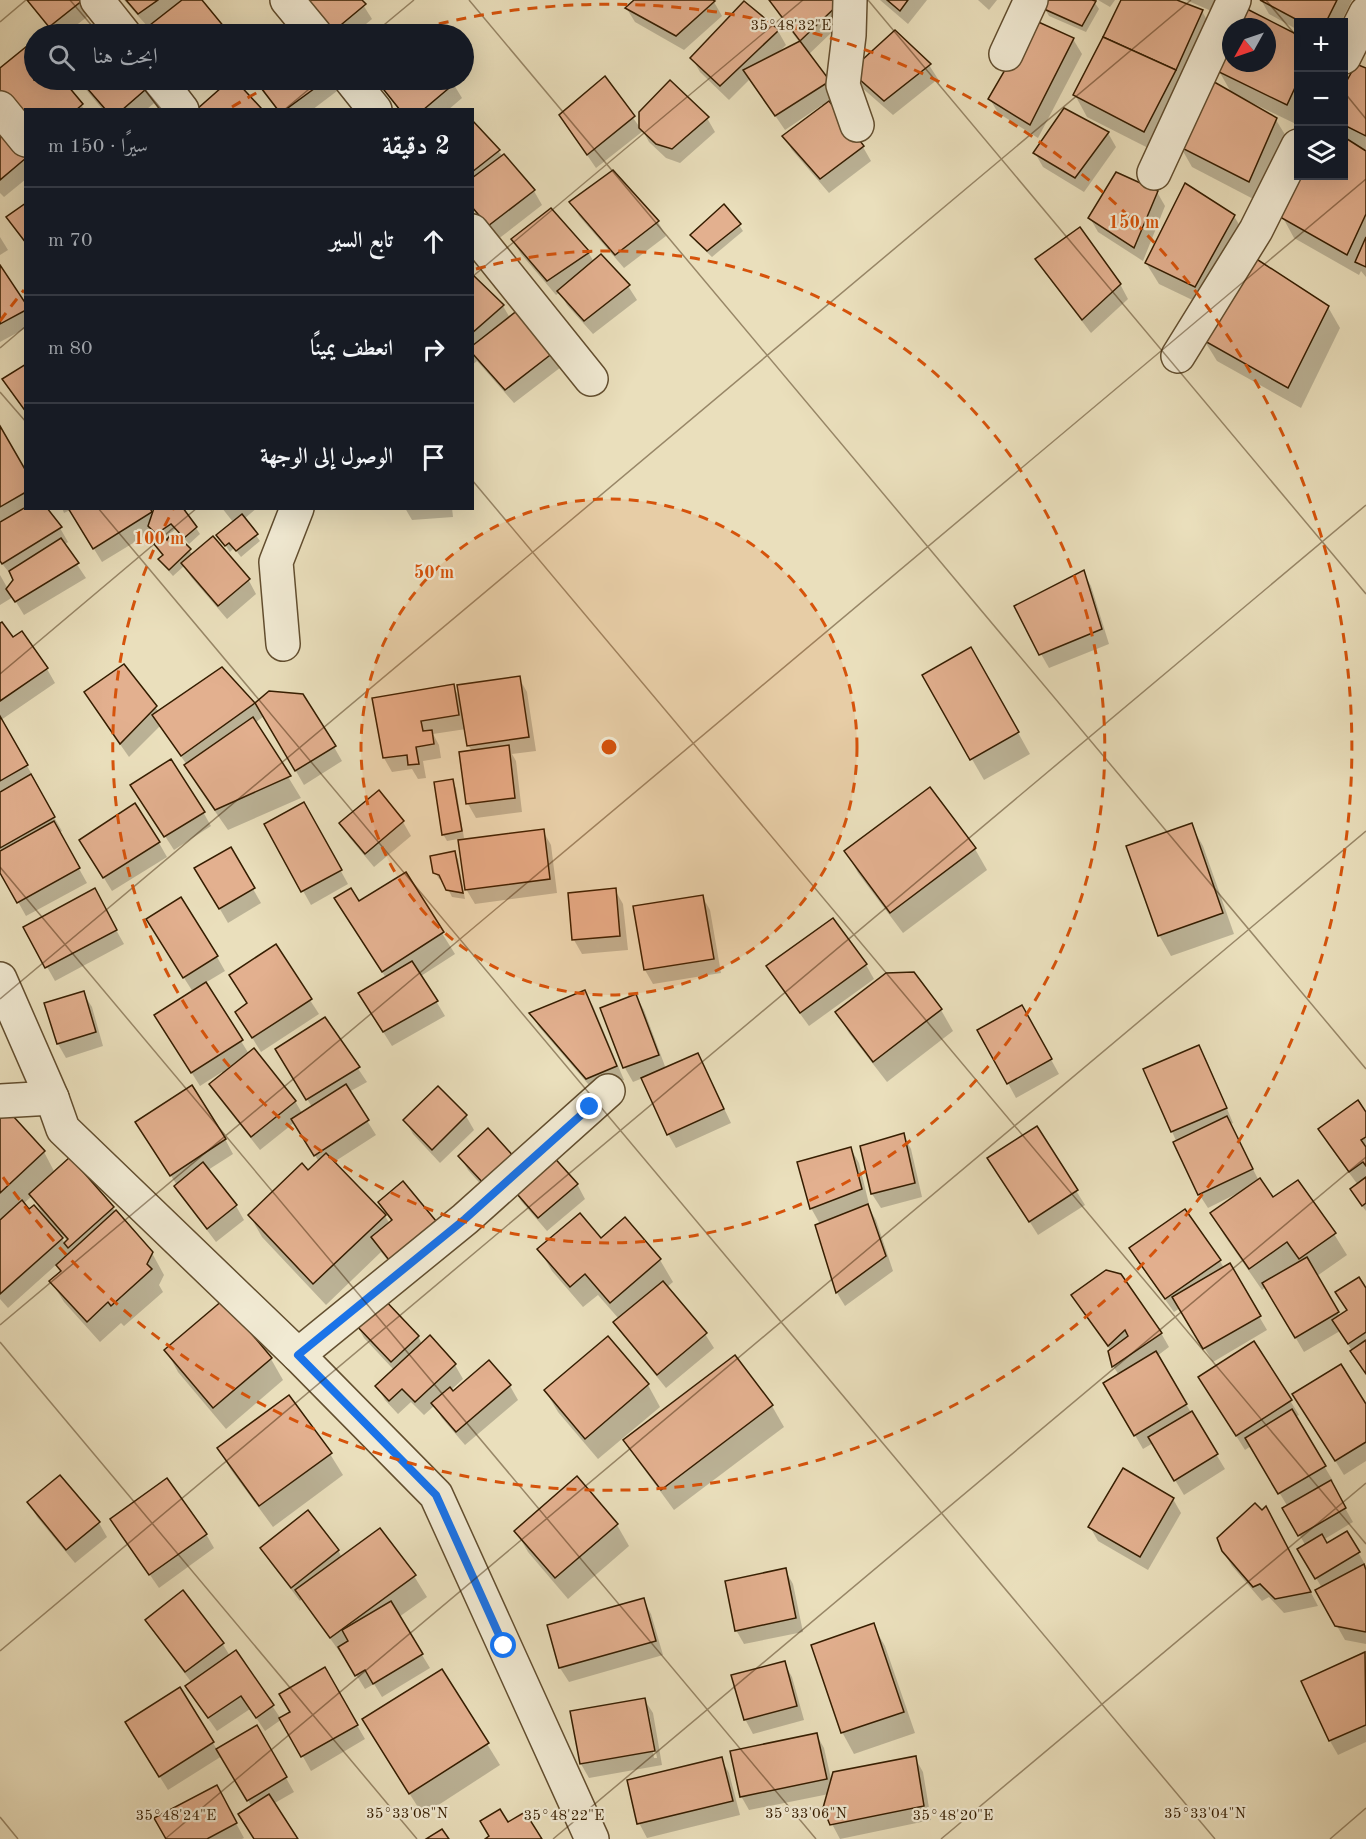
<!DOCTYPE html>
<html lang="ar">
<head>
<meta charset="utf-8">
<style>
	body { margin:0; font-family:"Old Standard TT",Amiri,serif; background:#242831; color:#f1f3f6; direction:rtl }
	.controls { position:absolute; right:18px; top:18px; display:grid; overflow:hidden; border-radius:0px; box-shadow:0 6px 24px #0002 }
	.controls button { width:54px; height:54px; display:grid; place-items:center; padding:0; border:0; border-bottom:2px solid #363941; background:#171b24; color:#f1f3f6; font:30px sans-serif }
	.compass { position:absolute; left:1222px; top:18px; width:54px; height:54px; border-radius:50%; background:#171b24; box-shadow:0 6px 24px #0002; rotate:230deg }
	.stop { position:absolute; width:18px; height:18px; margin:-14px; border:4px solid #1a73e8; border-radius:50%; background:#fff }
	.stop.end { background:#1a73e8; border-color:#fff; box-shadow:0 2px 6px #0008 }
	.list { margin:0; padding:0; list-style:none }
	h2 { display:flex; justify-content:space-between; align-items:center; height:78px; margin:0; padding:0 24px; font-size:26px }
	h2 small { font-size:20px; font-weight:400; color:#9ea1a6 }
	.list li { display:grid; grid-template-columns:39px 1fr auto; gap:18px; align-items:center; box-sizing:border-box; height:108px; padding:0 24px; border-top:2px solid #363941 }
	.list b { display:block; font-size:22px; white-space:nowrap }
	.list em { font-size:20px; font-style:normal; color:#9ea1a6 }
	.icon { flex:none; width:33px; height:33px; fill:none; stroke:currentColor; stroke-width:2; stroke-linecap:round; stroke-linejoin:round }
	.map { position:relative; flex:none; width:1366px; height:1839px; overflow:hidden; direction:ltr }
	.search { position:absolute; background:#171b24; box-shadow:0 6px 24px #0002; left:24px; top:24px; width:450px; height:66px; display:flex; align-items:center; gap:15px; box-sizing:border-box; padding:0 21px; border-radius:33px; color:#9ea1a6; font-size:22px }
	.panel { position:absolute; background:#171b24; box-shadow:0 6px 24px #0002; left:24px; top:108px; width:450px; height:402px; border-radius:0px; direction:rtl }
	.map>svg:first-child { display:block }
	.shadow { fill:#0003; fill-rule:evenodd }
	.building { fill:#e3b08f; stroke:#351d00; stroke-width:1.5 }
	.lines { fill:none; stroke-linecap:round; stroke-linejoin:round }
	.street-casing { stroke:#624e2f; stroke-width:36 }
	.street { stroke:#f1ead3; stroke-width:33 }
	.route { stroke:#1a73e8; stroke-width:8 }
	.ticks { fill:none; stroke:#351d00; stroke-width:1.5; stroke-opacity:0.45 }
	.ring { fill:none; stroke:#d6530b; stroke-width:3; stroke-dasharray:10 8 }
	.ticks-label { font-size:15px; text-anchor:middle; fill:#351d00; stroke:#f1ead3; stroke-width:4.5; stroke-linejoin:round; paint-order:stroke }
	.centre { fill:#d6530b; stroke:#f1ead3; stroke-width:3 }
	.ring-label { font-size:18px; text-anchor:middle; font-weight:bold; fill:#d6530b; stroke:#f1ead3; stroke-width:4.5; stroke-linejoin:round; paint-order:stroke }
</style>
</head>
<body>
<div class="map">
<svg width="1366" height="1839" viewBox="0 0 1366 1839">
	<rect width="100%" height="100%" fill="#eadfbc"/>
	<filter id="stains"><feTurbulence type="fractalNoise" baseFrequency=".00333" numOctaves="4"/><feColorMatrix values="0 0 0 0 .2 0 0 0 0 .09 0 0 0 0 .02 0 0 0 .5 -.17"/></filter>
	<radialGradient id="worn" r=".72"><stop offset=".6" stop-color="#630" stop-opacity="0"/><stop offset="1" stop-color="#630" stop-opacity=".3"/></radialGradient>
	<g class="shadow">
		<polygon points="27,0 85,0 92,13 65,34 54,34"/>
		<polygon points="124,0 200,0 228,34 158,34 152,24 148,27"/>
		<polygon points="360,0 372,19 354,34 326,34"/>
		<polygon points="636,0 710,0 714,2 722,16 684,50 635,22 627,9"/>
		<polygon points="845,0 852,13 808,55 837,96 828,102 863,147 871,161 829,193 792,150 784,136 824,107 822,105 785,130 750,79 729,100 700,72 692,58 745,3 778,31 786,45 778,53 800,43 779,15 771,1"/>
		<polygon points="880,0 927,0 908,24"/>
		<polygon points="978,0 997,0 989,10"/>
		<polygon points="1049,0 1089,0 1095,3 1099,9 1086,32 1049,16 1045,9"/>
		<polygon points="1098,0 1115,0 1110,7"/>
		<polygon points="1122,0 1173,0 1202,11 1214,33 1156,152 1087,117 1075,95"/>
		<polygon points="1186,0 1232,0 1223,16"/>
		<polygon points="1261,0 1352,0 1341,22 1298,22 1298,30 1269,14"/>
		<polygon points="1248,11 1298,37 1298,125 1250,102 1249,104 1276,120 1289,141 1261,203 1192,167 1180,146 1232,94 1219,71 1231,46 1231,63 1267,63 1267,27 1240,27"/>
		<polygon points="1035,22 1073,39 1082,54 1038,138 998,113 990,99"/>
		<polygon points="895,32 929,65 938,79 893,115 860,86 852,72"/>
		<polygon points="32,44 34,47 34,80 61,80 85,110 26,110 0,70"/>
		<polygon points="1356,66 1366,70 1366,277 1361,271 1359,275 1294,238 1282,216 1302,176 1344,176 1344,89"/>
		<polygon points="605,79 641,129 707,118 715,132 680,163 666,158 649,142 643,131 596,168 569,129"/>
		<polygon points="78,80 148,80 160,98 146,110 103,110"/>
		<polygon points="196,80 211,80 202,87"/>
		<polygon points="254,80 331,80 337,91 312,110 277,110"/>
		<polygon points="377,80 451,80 462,98 448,110 399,110"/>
		<polygon points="472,122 534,191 542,205 497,240 472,208"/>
		<polygon points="0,127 26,158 26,179 4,197 0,193"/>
		<polygon points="1108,133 1116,147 1084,192 1043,167 1035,153"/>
		<polygon points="613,172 658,222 666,236 624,268 579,216 571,202"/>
		<polygon points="1157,192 1165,206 1143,261 1098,232 1090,218"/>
		<polygon points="26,204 26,244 8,218"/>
		<polygon points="1234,216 1247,238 1207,307 1159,284 1146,263"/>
		<polygon points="739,225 743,231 712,257 696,242 692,235"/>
		<polygon points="0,237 8,250 0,255"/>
		<polygon points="513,240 588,252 594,262 628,286 637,300 593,334 567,305 560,292 556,295 521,254"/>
		<polygon points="1037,259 1120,284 1128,299 1091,333 1045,273"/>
		<polygon points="0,268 26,307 26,328 0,342"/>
		<polygon points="472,276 503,306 510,318 565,364 514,403 477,361 472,365"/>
		<polygon points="1328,307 1340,328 1301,408 1217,361 1204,340"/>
		<polygon points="0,429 26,473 26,508 46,508 60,528 68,542 64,545 86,578 24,615 13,597 0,605 0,575 8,589 15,580 0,561"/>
		<polygon points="62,508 148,508 153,516 196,528 200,534 189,544 176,529 164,538 167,542 177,545 181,541 193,555 248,579 256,594 227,619 191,577 184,566 173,576 164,566 160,560 164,556 160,540 153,531 102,562 70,510 64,513"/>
		<polygon points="222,508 257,508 244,519 260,541 241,557 234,548 230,552 218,535 233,522"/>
		<polygon points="405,508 452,508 453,517 412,520"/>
		<polygon points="1083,572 1091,586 1109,644 1049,668 1041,654"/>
		<polygon points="0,625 13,639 47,669 55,683 1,720 39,787 37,788 62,831 59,833 87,883 26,916 0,870"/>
		<polygon points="971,649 1030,754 984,780 924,676"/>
		<polygon points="123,666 159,712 222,669 255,705 269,692 334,747 342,761 304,785 264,716 255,723 301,798 228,830 198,787 186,766 187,765 160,726 129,757 94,707"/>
		<polygon points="519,678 527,692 536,751 512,754 516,761 522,812 476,818 468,804 461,753 472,751 468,745 466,729 433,734 439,745 441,758 423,761 426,778 418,779 412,769 392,772 384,758 374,699 453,686 461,700"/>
		<polygon points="452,781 456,788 464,838 447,841 443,834"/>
		<polygon points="929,789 975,849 987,870 903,933 858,873 846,851"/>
		<polygon points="379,792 403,822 411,836 374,867 349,837 341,823"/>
		<polygon points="141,799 203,812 211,826 174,850"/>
		<polygon points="304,804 348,884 311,905 266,825"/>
		<polygon points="1191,825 1203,846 1234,934 1171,956 1159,935"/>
		<polygon points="543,831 551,845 557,893 475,904 466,889"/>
		<polygon points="159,843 167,857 112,891 89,854"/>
		<polygon points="230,849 261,903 228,923 196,868"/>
		<polygon points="454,853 458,859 465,899 452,897 444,881 439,879 435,872"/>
		<polygon points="405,874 455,954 421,976 445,1016 392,1046 368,1008 386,978 349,920 358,903"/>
		<polygon points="615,890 623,904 628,950 582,954 574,940"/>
		<polygon points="702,896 710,910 721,973 653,984 645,970 635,907"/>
		<polygon points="102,905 124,944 55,981 25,928"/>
		<polygon points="832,920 866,965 874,979 809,1026 776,981 768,967"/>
		<polygon points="156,934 217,957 225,971 205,983 249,1054 295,1101 302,1113 312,1107 277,1050 325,1019 367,1082 349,1092 376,1135 334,1162 385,1216 390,1224 392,1222 380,1202 434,1222 443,1236 398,1273 381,1252 326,1305 262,1237 250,1216 308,1172 319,1162 295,1122 260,1150 219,1098 210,1084 223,1074 222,1072 200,1086 164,1029 193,992"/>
		<polygon points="275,946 319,1014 261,1052 245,1026 249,1004"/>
		<polygon points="913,974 941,1010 953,1031 887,1082 849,1033 837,1012"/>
		<polygon points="584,992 593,1006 624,1080 595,1092 539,1027 531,1013"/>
		<polygon points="83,993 92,1007 103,1046 66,1058 58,1044"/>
		<polygon points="636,996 644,1010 666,1069 698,1054 731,1123 676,1148 668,1134 643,1078 633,1082 625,1068 602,1008"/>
		<polygon points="1022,1007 1059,1074 1016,1098 979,1030"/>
		<polygon points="1198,1047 1207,1061 1233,1123 1230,1124 1259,1181 1273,1199 1334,1234 1347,1255 1317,1276 1340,1317 1348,1311 1366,1291 1366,1374 1340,1331 1304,1352 1266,1287 1262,1290 1224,1235 1212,1214 1237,1196 1236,1194 1208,1208 1199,1194 1145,1069"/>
		<path d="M2 1106 44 1152 55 1173 70 1160 152 1253 164 1275 159 1285 163 1292 124 1326 121 1323 100 1342 64 1302 51 1281 62 1272 57 1264 8 1308 0 1299V1107ZM32 1196 42 1213 40 1214 29 1211 23 1204ZM59 1233H60L68 1241 65 1244Z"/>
		<polygon points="1366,1115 1366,1211 1360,1203 1358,1185 1328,1144 1320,1130"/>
		<polygon points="466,1116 474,1130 440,1163 413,1134 405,1120"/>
		<polygon points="1037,1128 1085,1205 1038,1235 998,1172"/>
		<polygon points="488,1130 494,1199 468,1170 460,1156"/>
		<polygon points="903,1134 911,1149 922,1197 881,1208 872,1194 861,1147"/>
		<polygon points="145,1137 225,1139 233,1154 208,1170 236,1206 244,1220 216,1242 184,1200 176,1186 177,1185"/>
		<polygon points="851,1149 859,1163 869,1204 867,1205 876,1220 893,1271 845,1306 837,1293 816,1226 820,1224 811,1208"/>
		<polygon points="577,1184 585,1199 547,1231 521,1201 513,1187"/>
		<polygon points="625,1219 660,1260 673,1282 667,1287 705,1334 714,1348 666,1388 624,1336 615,1322 619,1319 598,1295 583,1307 552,1271 539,1249 601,1240"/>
		<polygon points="1220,1261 1224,1268 1229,1265 1267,1330 1213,1362 1180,1308 1174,1312 1139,1263"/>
		<polygon points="1073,1296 1161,1333 1169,1347 1157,1356 1225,1469 1184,1495 1153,1443 1143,1449 1105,1384 1119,1375 1113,1366 1109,1352 1111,1351"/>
		<polygon points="223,1302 271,1359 283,1380 226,1429 178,1372 166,1350"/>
		<polygon points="356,1323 418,1336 422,1344 455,1365 463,1379 451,1390 453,1393 510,1386 518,1400 465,1445 441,1417 435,1405 424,1415 411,1402 398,1414 385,1400 377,1386 394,1370 364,1338"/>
		<polygon points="608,1338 648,1385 660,1407 598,1459 558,1412 545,1390"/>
		<polygon points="1254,1343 1299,1415 1295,1417 1333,1481 1330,1482 1353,1522 1323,1540 1327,1545 1358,1552 1366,1566 1364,1568 1366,1571 1366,1644 1345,1640 1317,1591 1322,1588 1299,1549 1306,1546 1284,1509 1288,1507 1251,1446 1245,1450 1208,1391"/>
		<polygon points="772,1406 784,1427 674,1510 638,1461 625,1440"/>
		<polygon points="1366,1407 1366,1461 1344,1475 1303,1408"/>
		<polygon points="219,1449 330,1454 343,1475 273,1527 231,1470"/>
		<polygon points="60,1477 99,1523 107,1537 75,1563 37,1517 29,1503"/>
		<polygon points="1173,1499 1181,1513 1148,1570 1098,1541 1090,1527"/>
		<polygon points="112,1520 206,1534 214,1548 159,1588"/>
		<polygon points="1274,1522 1318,1606 1284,1613 1269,1597 1262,1601 1232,1566 1223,1551"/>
		<polygon points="617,1525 629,1546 568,1599 528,1552 516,1531"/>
		<polygon points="262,1548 338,1550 342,1558 414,1576 427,1597 399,1617 430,1668 382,1697 374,1684 365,1689 345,1657 344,1658 302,1599 300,1601 270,1562"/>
		<polygon points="785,1570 793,1584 803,1632 744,1644 736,1630"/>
		<polygon points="643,1600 651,1614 663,1655 569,1682 560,1668 549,1627"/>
		<polygon points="147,1620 222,1643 230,1656 236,1652 281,1719 292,1713 324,1669 365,1739 311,1771 282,1719 265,1731 250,1709 217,1731 195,1700 192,1683 155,1634"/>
		<polygon points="873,1625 885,1646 915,1733 854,1754 842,1732"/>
		<polygon points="1364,1654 1366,1657 1366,1742 1338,1755 1330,1741"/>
		<polygon points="784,1663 792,1677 804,1720 753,1734 745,1719"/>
		<polygon points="442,1671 500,1765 423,1815 376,1741"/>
		<polygon points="179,1689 218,1751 257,1727 294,1792 273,1804 296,1839 255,1839 252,1807 222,1756 168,1790 135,1737"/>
		<path d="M644 1699 653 1713 662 1765 589 1778 581 1764ZM646 1713H649L657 1758H654Z"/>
		<polygon points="816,1734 824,1748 832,1783 915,1758 923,1772 931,1820 840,1839 832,1824 829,1794 749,1810 741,1796"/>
		<polygon points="721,1759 729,1773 740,1815 647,1838 639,1823"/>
		<polygon points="224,1801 244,1838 242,1839 167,1839"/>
	</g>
	<g class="building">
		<polygon points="27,0 83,0 49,27"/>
		<polygon points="126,0 158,0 138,14"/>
		<polygon points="182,0 202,0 230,34 159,34 150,25"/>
		<polygon points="299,0 362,0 366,4 330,34"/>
		<polygon points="634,0 713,0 715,1 676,36 625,8"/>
		<polygon points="769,0 843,0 800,41"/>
		<polygon points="887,0 908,0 900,11"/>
		<polygon points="1048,0 1092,0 1096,1 1082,26 1044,9"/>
		<polygon points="1121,0 1177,0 1203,10 1176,70 1103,37"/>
		<polygon points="1260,0 1337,0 1326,22 1301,22"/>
		<polygon points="744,1 779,30 720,86 690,58"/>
		<polygon points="1247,9 1298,35 1298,81 1287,105 1217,71 1231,43 1231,63 1267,63 1267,27 1239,27"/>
		<polygon points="1034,20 1074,38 1030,125 988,99"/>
		<polygon points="895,30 931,64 884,101 850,71"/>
		<polygon points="1103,37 1176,70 1144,132 1073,95"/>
		<polygon points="800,41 830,81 775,116 743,70"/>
		<polygon points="32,42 34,44 34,80 63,80 83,104 76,110 26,110 26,125 0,93 0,68"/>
		<polygon points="1356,64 1366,68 1366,136 1344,125 1344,86"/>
		<polygon points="605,76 635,116 587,155 559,115"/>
		<polygon points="1209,79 1277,118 1249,182 1178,146"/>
		<polygon points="80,80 150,80 153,83 122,110 106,110"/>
		<polygon points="230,80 235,80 261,108 259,110 196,110"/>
		<polygon points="255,80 326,80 285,110 278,110"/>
		<polygon points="376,80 452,80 455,83 423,110 400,110"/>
		<polygon points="670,80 709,117 672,149 656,144 639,128 639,112"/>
		<polygon points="829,101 864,146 820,179 782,136"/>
		<polygon points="1064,108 1109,132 1075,178 1033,153"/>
		<polygon points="472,120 500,150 472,172"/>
		<polygon points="0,125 26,156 26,158 0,180"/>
		<polygon points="1344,137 1366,151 1366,214 1347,255 1280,217 1301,176 1344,176"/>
		<polygon points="504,154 535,190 488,226 472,207 472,178"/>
		<polygon points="613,170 659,221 615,255 569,202"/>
		<polygon points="1116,172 1158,191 1134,248 1088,218"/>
		<polygon points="1185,183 1235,215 1195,287 1145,263"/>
		<polygon points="26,203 26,243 6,217"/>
		<polygon points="724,204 741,224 707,251 690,235"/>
		<polygon points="551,208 590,252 547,281 511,239"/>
		<polygon points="1080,227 1121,284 1082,320 1035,259"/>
		<polygon points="1366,237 1366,267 1355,262"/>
		<polygon points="601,254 630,285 584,321 557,291"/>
		<polygon points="1255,258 1329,306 1288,388 1203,340"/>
		<polygon points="0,265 26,304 26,310 0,324"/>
		<polygon points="472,274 504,305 472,333"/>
		<polygon points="523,306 558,349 505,390 472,353 472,346"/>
		<polygon points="26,364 26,412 2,379"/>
		<polygon points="0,426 26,471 26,492 0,507"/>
		<polygon points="26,507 26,508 47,508 62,527 2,564 0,561 0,522"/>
		<polygon points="68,508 150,508 152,512 93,549"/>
		<polygon points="154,508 183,508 197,527 184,538 171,524 156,534 148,526"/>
		<polygon points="242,514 258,534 236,551 229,543 225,546 216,535"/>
		<polygon points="170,534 177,543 181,539 191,549 169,570 158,559 163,555 154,544 163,535 167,540"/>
		<polygon points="213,536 250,579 218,606 181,563"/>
		<polygon points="61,538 79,563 15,602 6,589 13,580 9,571"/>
		<polygon points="1084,570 1102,629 1039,655 1014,606"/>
		<polygon points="2,622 13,637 22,631 48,668 0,701 0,623"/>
		<polygon points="971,647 1019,732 970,760 922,675"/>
		<polygon points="124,664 157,706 120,744 84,692"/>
		<polygon points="222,667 255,703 181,756 152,715"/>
		<polygon points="520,676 529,737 467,746 457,685"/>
		<polygon points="454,684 459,715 421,721 423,731 432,730 434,744 416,747 419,764 408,765 407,755 383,758 372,698"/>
		<polygon points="269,691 303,694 336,746 295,771 255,703"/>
		<polygon points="0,716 28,765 0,781"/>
		<polygon points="253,717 291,776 215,810 184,765"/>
		<polygon points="509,745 515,798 466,804 459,752"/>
		<polygon points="171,759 205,812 164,837 130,785"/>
		<polygon points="31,774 55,817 0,848 0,792"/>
		<polygon points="453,779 462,831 442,835 434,782"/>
		<polygon points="930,787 976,848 890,913 844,851"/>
		<polygon points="379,790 404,821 365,854 339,823"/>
		<polygon points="304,802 342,870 301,892 264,824"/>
		<polygon points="135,803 160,842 103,878 79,840"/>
		<polygon points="54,821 80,868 17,903 0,873 0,851"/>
		<polygon points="1192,823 1223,913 1158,936 1126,846"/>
		<polygon points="544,829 550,879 465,890 458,840"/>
		<polygon points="231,847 255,888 219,909 194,868"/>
		<polygon points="455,851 463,893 446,890 439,875 433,873 430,856"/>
		<polygon points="406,872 444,932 382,972 334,898 351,888 359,901"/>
		<polygon points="95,888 117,930 45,968 23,927"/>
		<polygon points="616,888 620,936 572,940 568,893"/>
		<polygon points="703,895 714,959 644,970 633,906"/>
		<polygon points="181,897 218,956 183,978 146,919"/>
		<polygon points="833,918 867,964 800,1013 766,966"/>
		<polygon points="276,944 312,999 252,1038 235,1012 247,1003 229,975"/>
		<polygon points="412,961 438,1001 383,1032 358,993"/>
		<polygon points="914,972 942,1009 873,1062 835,1012 886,973"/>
		<polygon points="206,982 243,1040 191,1073 154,1015"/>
		<polygon points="585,990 617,1066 586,1079 529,1013"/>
		<polygon points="84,991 96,1032 57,1044 44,1003"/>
		<polygon points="636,994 659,1055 623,1068 600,1008"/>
		<polygon points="1022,1005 1052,1059 1007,1084 977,1030"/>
		<polygon points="325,1017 360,1067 306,1100 275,1049"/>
		<polygon points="1199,1045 1227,1108 1171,1132 1143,1069"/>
		<polygon points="254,1048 296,1101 251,1137 209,1084"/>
		<polygon points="698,1053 724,1109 667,1135 641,1078"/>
		<polygon points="346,1084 369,1120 314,1156 291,1119"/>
		<polygon points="192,1085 226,1139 170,1176 135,1122"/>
		<polygon points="438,1086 467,1115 432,1150 403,1120"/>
		<polygon points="1358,1100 1366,1112 1366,1137 1361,1140 1366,1147 1366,1166 1363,1162 1349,1172 1318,1129"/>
		<polygon points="2,1104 45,1151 0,1193 0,1105"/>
		<polygon points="1227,1116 1253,1169 1198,1195 1173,1142"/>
		<polygon points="1037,1126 1078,1190 1029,1222 987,1158"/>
		<polygon points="488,1128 515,1158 485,1185 458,1156"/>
		<polygon points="904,1133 915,1183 871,1194 860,1146"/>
		<polygon points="851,1147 862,1189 810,1209 797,1162"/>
		<polygon points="326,1153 386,1215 313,1284 248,1215 302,1163 308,1170"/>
		<polygon points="550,1153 578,1184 538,1218 511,1187"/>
		<polygon points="70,1157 114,1207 68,1248 64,1243 68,1239 29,1194"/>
		<polygon points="203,1162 237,1205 207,1229 174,1186"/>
		<polygon points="1366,1177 1366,1203 1362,1206 1350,1189"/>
		<polygon points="1260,1178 1273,1197 1298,1180 1336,1233 1299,1259 1287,1242 1249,1269 1210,1213"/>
		<polygon points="403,1181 436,1221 389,1260 371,1237 392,1220 378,1202"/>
		<polygon points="22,1200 29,1209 34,1205 63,1238 0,1294 0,1220"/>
		<polygon points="868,1204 886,1256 836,1293 815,1225"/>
		<polygon points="1185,1209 1221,1260 1165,1299 1129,1248"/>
		<polygon points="116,1210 153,1252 147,1264 152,1269 111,1306 108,1302 87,1322 49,1281 61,1271 56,1265"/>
		<polygon points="580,1213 601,1238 625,1217 661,1259 610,1303 585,1274 570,1287 537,1249"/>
		<polygon points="1307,1257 1339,1312 1295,1338 1262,1283"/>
		<polygon points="1230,1263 1261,1316 1203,1349 1172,1297"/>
		<polygon points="1106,1270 1121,1274 1162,1333 1112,1367 1108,1351 1128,1336 1125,1330 1108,1346 1071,1295"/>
		<polygon points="1359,1277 1366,1288 1366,1332 1348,1344 1332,1320 1347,1310 1335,1292"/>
		<polygon points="663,1281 707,1333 657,1375 613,1322"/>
		<polygon points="382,1297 419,1336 391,1362 354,1323"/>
		<polygon points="223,1300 272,1358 213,1408 164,1350"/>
		<polygon points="430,1335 456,1364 415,1402 402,1389 389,1401 375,1386"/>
		<polygon points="608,1336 649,1384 585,1439 544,1390"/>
		<polygon points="1366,1340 1366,1374 1350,1351"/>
		<polygon points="1254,1341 1292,1400 1236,1436 1198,1377"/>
		<polygon points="1156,1351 1187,1404 1134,1436 1103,1383"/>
		<polygon points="735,1355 773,1405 661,1490 623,1440"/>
		<polygon points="489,1360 511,1385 456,1432 431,1403 450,1387 453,1391"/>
		<polygon points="1341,1364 1366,1404 1366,1442 1335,1461 1292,1394"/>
		<polygon points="289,1395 332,1453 259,1506 217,1448"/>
		<polygon points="1292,1409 1326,1466 1278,1494 1245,1438"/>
		<polygon points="1192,1411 1218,1454 1174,1481 1148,1437"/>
		<polygon points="1123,1468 1174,1498 1140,1557 1088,1527"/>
		<polygon points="60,1475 100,1522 66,1550 27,1502"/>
		<polygon points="577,1476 618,1524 555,1578 514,1531"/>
		<polygon points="167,1478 207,1534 149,1575 110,1519"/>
		<polygon points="1331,1480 1346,1508 1298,1536 1282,1508"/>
		<polygon points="1255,1503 1262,1510 1266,1506 1311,1592 1275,1599 1260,1584 1253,1587 1222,1551 1217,1538"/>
		<polygon points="308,1510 339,1550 291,1588 260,1548"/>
		<polygon points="380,1528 416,1575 330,1638 295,1590"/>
		<polygon points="1347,1531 1360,1552 1315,1579 1297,1549 1322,1534 1327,1543"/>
		<polygon points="1364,1564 1366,1570 1366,1632 1335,1626 1315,1590"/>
		<polygon points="786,1568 796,1618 735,1631 725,1581"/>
		<polygon points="183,1590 224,1643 185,1672 145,1620"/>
		<polygon points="644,1598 656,1641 559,1668 547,1625"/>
		<polygon points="391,1601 423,1654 373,1684 365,1670 355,1676 338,1647 348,1641 342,1630"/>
		<polygon points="874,1623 904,1712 841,1733 811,1645"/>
		<polygon points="236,1650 274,1705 256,1718 241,1696 208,1718 185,1686"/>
		<polygon points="1365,1652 1366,1725 1329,1741 1301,1681"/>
		<polygon points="785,1661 797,1706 744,1720 731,1675"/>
		<polygon points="325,1667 358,1725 301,1757 279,1718 290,1712 279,1694"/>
		<polygon points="442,1669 489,1743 409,1794 362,1719"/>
		<polygon points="180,1687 214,1742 159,1777 125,1722"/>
		<polygon points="645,1698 655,1751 580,1764 570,1711"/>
		<polygon points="257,1725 287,1777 247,1801 216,1749"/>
		<polygon points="817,1733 827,1779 740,1797 730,1751"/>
		<polygon points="916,1756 924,1806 830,1825 823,1808 833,1772"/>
		<polygon points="722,1757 733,1801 637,1824 627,1780"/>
		<polygon points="217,1785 237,1823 207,1839 166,1839 154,1818"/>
		<polygon points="269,1794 298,1839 254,1839 238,1814"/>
		<polygon points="500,1809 508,1822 525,1812 542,1839 485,1839 489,1836 480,1821"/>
		<polygon points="442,1829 449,1839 426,1839"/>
	</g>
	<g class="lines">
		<defs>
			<g id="street">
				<polyline points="97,0 124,34"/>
				<polyline points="287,0 315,34"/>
				<polyline points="850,0 849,35 843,85 857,125"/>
				<polyline points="1006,54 1031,0"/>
				<polyline points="1344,57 1366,13"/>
				<polyline points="159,80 182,110"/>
				<polyline points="351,80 375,110"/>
				<polyline points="0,108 26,140"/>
				<polyline points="1154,173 1234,0"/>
				<polyline points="472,231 591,379"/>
				<polyline points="1178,356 1256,230 1298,146"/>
				<polyline points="283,644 276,562 297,508"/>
				<polyline points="0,979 52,1098 63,1129 298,1355 436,1495 592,1839"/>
				<polyline points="0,1101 52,1098"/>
				<polyline points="298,1355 465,1219 608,1091"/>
			</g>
		</defs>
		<use href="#street" class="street-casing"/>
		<use href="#street" class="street"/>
	</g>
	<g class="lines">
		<polyline class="route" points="504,1646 436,1495 298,1355 465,1219 590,1107"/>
	</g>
	<path class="ticks" d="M70 0 99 34M469 0 1366 1069M868 0 1366 594M1266 0 1298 38M0 22 26 0M373 34 414 0M137 80 162 110M1344 92 1366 119M284 110 320 80M472 277 803 0M0 348 26 326M0 392 26 422M472 480 1366 1544M98 508 1215 1839M0 674 197 508M0 867 816 1839M0 999 1191 0M0 1325 1366 179M0 1342 417 1839M0 1651 1366 505M0 1817 18 1839M165 1839 1366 831M553 1839 1366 1157M941 1839 1366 1483M1330 1839 1366 1808"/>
	<circle cx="609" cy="747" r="248" fill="#d6530b" fill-opacity=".12"/>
	<g class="ring">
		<circle cx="609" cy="747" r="248"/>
		<path d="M476 269A496 496 0 1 1 173 510"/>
		<path d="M0 321A743 743 0 0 1 24 290M232 107A743 743 0 0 1 277 82M404 33A743 743 0 1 1 0 1173"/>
	</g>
	<g class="ticks-label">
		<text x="791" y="30">35°48'32"E</text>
		<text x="407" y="1818">35°33'08"N</text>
		<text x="806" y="1818">35°33'06"N</text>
		<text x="1205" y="1818">35°33'04"N</text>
		<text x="176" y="1820">35°48'24"E</text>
		<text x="564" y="1820">35°48'22"E</text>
		<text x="953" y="1820">35°48'20"E</text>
	</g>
	<circle cx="609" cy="747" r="9" class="centre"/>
	<g class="ring-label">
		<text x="1134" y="228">150 m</text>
		<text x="159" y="544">100 m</text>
		<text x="434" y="578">50 m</text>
	</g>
	<rect width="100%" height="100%" filter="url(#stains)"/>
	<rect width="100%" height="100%" fill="url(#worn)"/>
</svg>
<div class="controls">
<button>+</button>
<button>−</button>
<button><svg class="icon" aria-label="layers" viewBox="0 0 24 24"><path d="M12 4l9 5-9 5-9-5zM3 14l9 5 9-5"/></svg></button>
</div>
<svg class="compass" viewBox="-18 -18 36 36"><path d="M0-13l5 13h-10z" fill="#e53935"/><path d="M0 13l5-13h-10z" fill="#9ea1a6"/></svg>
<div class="stop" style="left:504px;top:1646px"></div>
<div class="stop end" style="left:590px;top:1107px"></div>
<div class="search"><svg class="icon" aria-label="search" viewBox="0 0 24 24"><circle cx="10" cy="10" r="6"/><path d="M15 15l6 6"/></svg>ابحث هنا</div>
<section class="panel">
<h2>2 دقيقة<small>سيرًا · 150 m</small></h2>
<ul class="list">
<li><svg class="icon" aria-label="ahead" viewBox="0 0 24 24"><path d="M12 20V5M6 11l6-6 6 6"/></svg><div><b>تابع السير</b></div><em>70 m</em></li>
<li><svg class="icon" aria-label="right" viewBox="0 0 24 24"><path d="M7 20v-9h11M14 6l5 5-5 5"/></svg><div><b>انعطف يمينًا</b></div><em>80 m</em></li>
<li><svg class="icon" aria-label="arrive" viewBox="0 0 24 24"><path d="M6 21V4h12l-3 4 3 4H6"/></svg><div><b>الوصول إلى الوجهة</b></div></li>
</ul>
</section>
</div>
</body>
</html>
